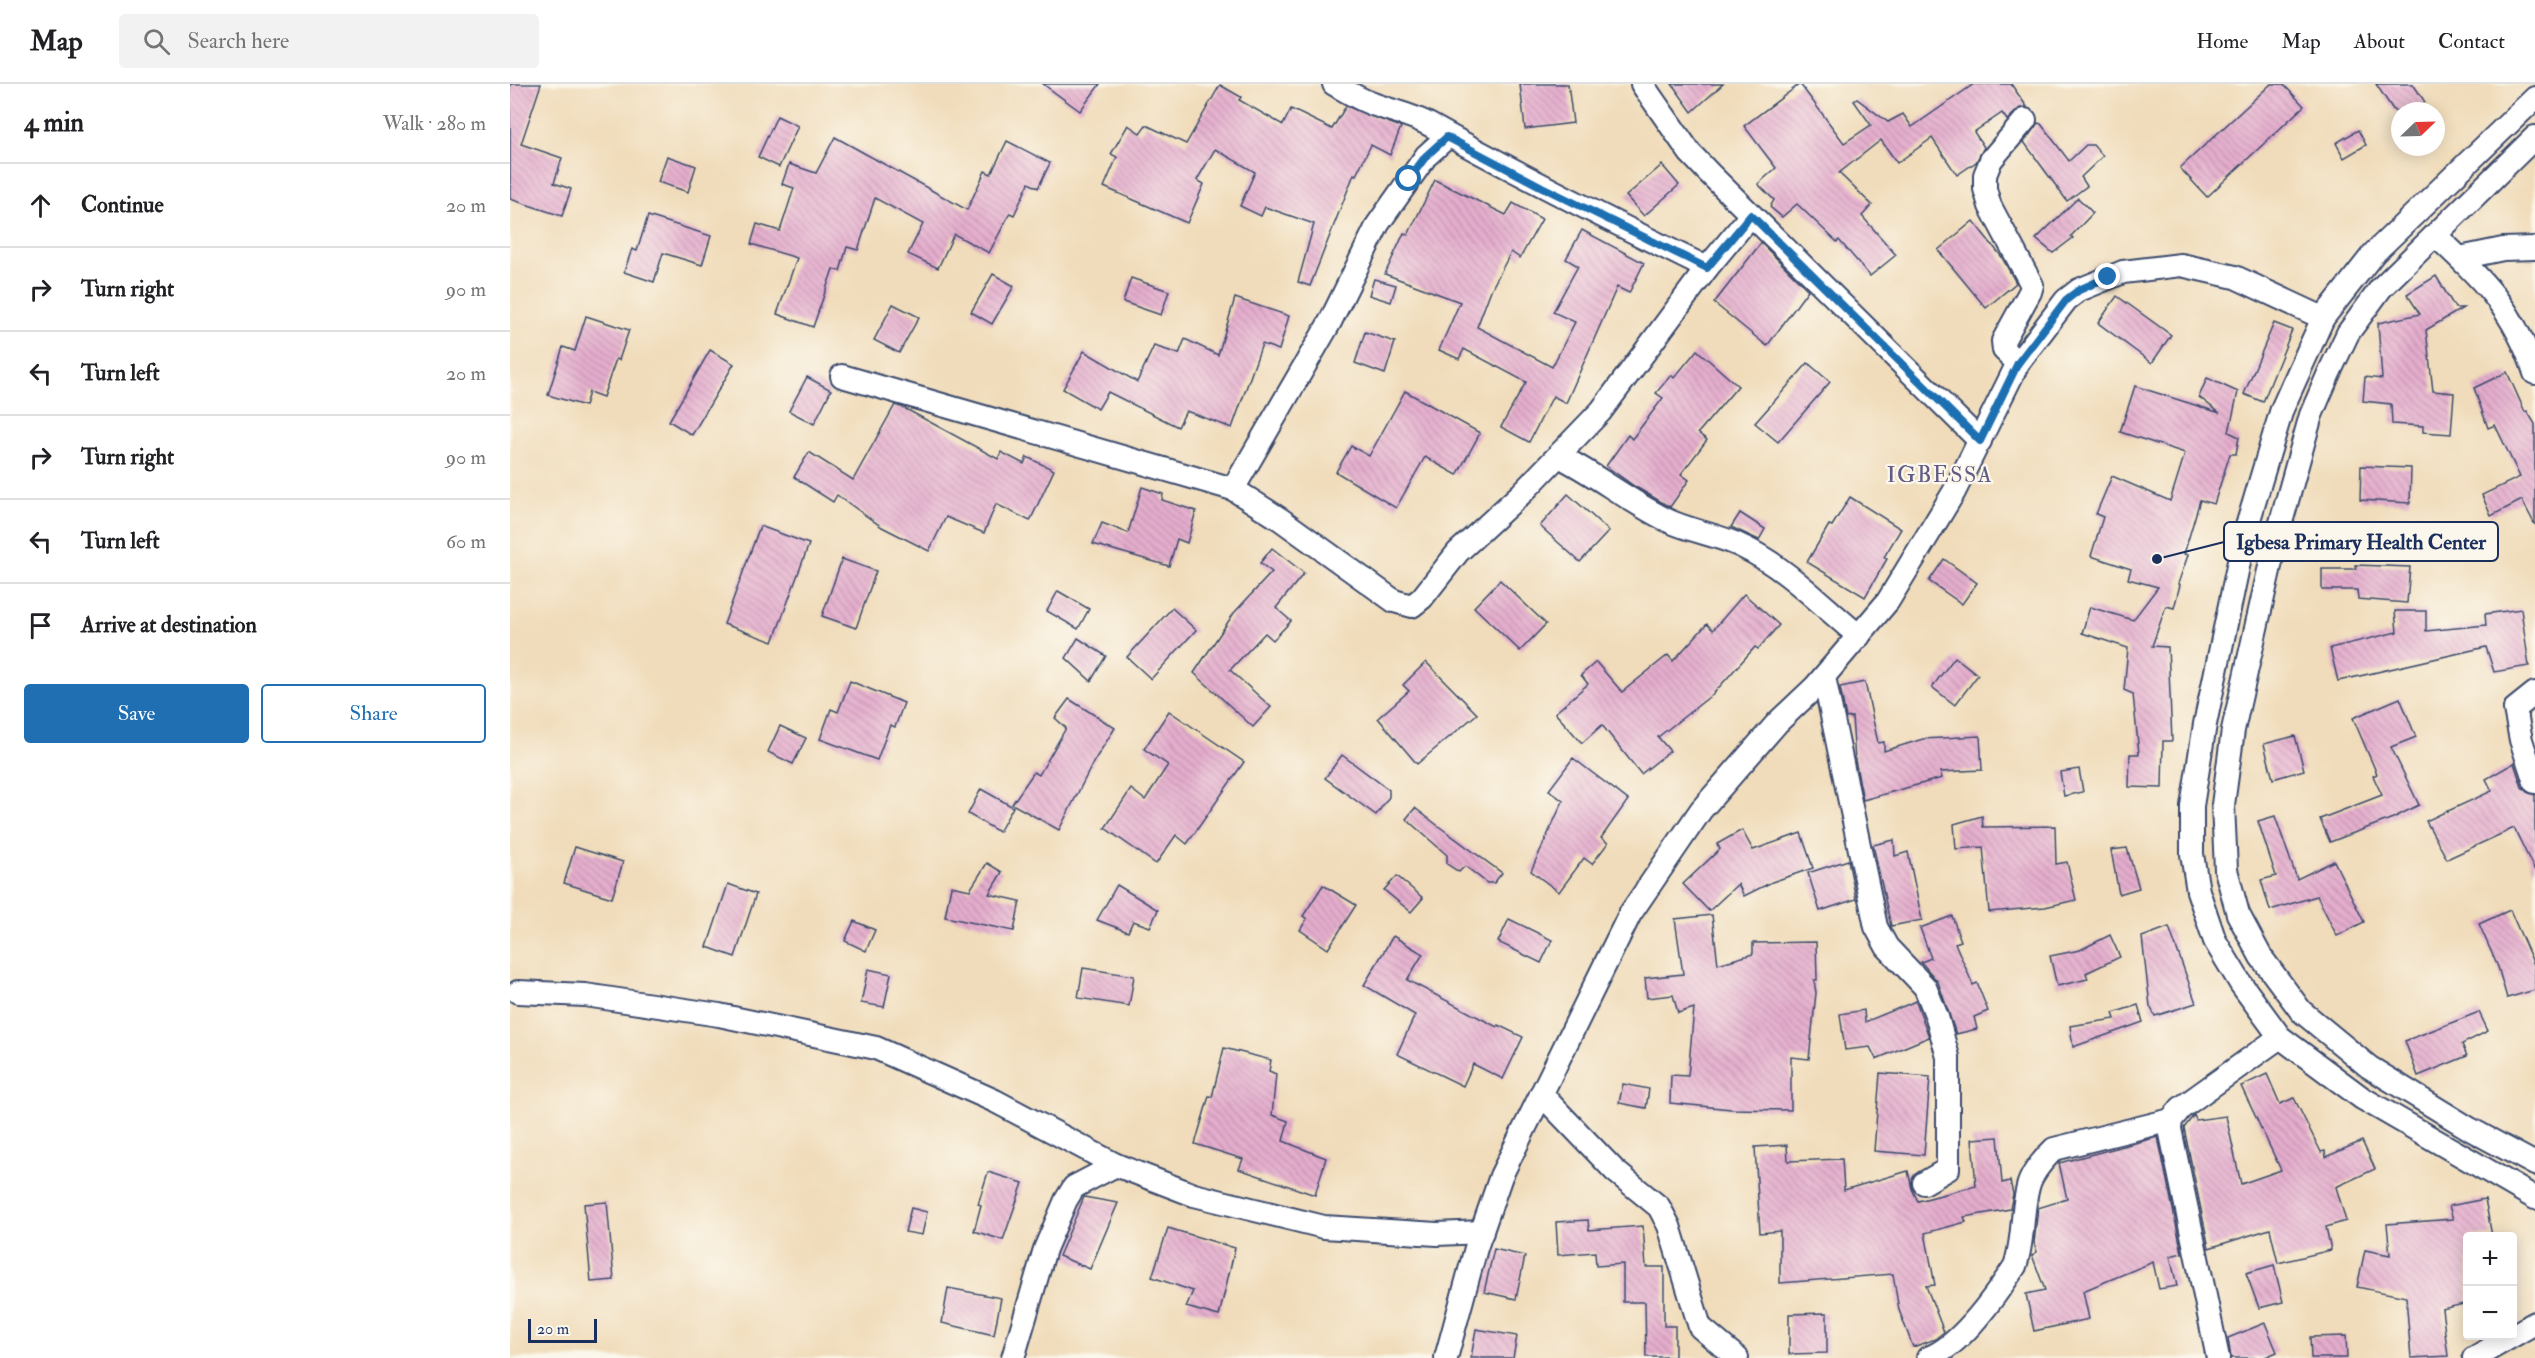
<!DOCTYPE html>
<html lang="en">
<head>
<meta charset="utf-8">
<style>
	body { margin:0; font-family:"IM FELL Double Pica",serif; background:#f2f2f2; color:#202124 }
	.controls { position:absolute; right:18px; bottom:18px; display:grid; overflow:hidden; border-radius:6px; box-shadow:0 3px 15px #0003 }
	.controls button { width:54px; height:54px; display:grid; place-items:center; padding:0; border:0; border-bottom:2px solid #e0e0e0; background:#fff; color:#202124; font:30px sans-serif }
	.compass { position:absolute; left:1881px; top:18px; width:54px; height:54px; border-radius:50%; background:#fff; box-shadow:0 3px 15px #0003; rotate:67deg }
	.scale { position:absolute; left:18px; bottom:15px; width:69px; box-sizing:border-box; padding-left:6px; border:3px solid #1b2f5e; border-top:0; font-size:16px; line-height:21px; white-space:nowrap; color:#1b2f5e; -webkit-text-stroke:4px #fbf7ec; paint-order:stroke }
	.stop { position:absolute; width:18px; height:18px; margin:-14px; border:4px solid #1f6fb2; border-radius:50%; background:#fff }
	.stop.end { background:#1f6fb2; border-color:#fff; box-shadow:0 2px 6px #0008 }
	.list { margin:0; padding:0; list-style:none }
	h2 { display:flex; justify-content:space-between; align-items:center; height:78px; margin:0; padding:0 24px; font-size:26px }
	h2 small { font-size:20px; font-weight:400; color:#757577 }
	.list li { display:grid; grid-template-columns:39px 1fr auto; gap:18px; align-items:center; box-sizing:border-box; height:84px; padding:0 24px; border-top:2px solid #e0e0e0 }
	.list b { display:block; font-size:22px; white-space:nowrap }
	.list em { font-size:20px; font-style:normal; color:#757577 }
	.actions { display:flex; gap:12px; padding:18px 24px }
	.actions a { flex:1; padding:14px 0; border:2px solid #1f6fb2; border-radius:6px; text-align:center; font-size:21px; color:#1f6fb2 }
	.actions .main { background:#1f6fb2; color:#fff }
	.icon { flex:none; width:33px; height:33px; fill:none; stroke:currentColor; stroke-width:2; stroke-linecap:round; stroke-linejoin:round }
	.map { position:relative; flex:none; width:2025px; height:1274px; overflow:hidden }
	header { display:flex; align-items:center; gap:36px; box-sizing:border-box; height:84px; padding:0 30px; background:#fff; border-bottom:2px solid #e0e0e0 }
	header strong { font-size:28px }
	nav { display:flex; gap:33px; margin-inline-start:auto; font-size:21px }
	.search { width:420px; height:54px; background:#f2f2f2; display:flex; align-items:center; gap:15px; box-sizing:border-box; padding:0 21px; border-radius:6px; color:#757577; font-size:22px }
	main { display:flex }
	aside { flex:1; background:#fff }
	.map>svg:first-child { display:block }
	.building { fill:url(#building-back-hatch) }
	.lines { fill:none; stroke-linecap:round; stroke-linejoin:round }
	.minor-casing { stroke:#3b496c; stroke-width:26 }
	.minor { stroke:#fff; stroke-width:22 }
	.route { stroke:#1f6fb2; stroke-width:8 }
	.labels { text-anchor:middle; dominant-baseline:central; stroke-width:4.5; stroke-linejoin:round; paint-order:stroke }
	.quarter-label { font-size:22px; letter-spacing:1.5px; fill:#625b85; stroke:#fbf7ec }
	.leader { fill:none; stroke:#1b2f5e; stroke-width:2 }
	.callout-dot { fill:#1b2f5e; stroke:#fbf7ec; stroke-width:2 }
	.callout { fill:#fbf7ec; stroke:#1b2f5e; stroke-width:2 }
	.callout-label { font-size:21px; text-anchor:middle; font-weight:bold; fill:#1b2f5e }
</style>
</head>
<body>
<header>
<strong>Map</strong>
<div class="search"><svg class="icon" aria-label="search" viewBox="0 0 24 24"><circle cx="10" cy="10" r="6"/><path d="M15 15l6 6"/></svg>Search here</div>
<nav><a>Home</a><a>Map</a><a>About</a><a>Contact</a></nav>
</header>
<main>
<aside>
<h2>4 min<small>Walk · 280 m</small></h2>
<ul class="list">
<li><svg class="icon" aria-label="ahead" viewBox="0 0 24 24"><path d="M12 20V5M6 11l6-6 6 6"/></svg><div><b>Continue</b></div><em>20 m</em></li>
<li><svg class="icon" aria-label="right" viewBox="0 0 24 24"><path d="M7 20v-9h11M14 6l5 5-5 5"/></svg><div><b>Turn right</b></div><em>90 m</em></li>
<li><svg class="icon" aria-label="left" viewBox="0 0 24 24"><path d="M17 20v-9H6M10 6l-5 5 5 5"/></svg><div><b>Turn left</b></div><em>20 m</em></li>
<li><svg class="icon" aria-label="right" viewBox="0 0 24 24"><path d="M7 20v-9h11M14 6l5 5-5 5"/></svg><div><b>Turn right</b></div><em>90 m</em></li>
<li><svg class="icon" aria-label="left" viewBox="0 0 24 24"><path d="M17 20v-9H6M10 6l-5 5 5 5"/></svg><div><b>Turn left</b></div><em>60 m</em></li>
<li><svg class="icon" aria-label="arrive" viewBox="0 0 24 24"><path d="M6 21V4h12l-3 4 3 4H6"/></svg><div><b>Arrive at destination</b></div></li>
</ul>
<div class="actions"><a class="main">Save</a><a>Share</a></div>
</aside>
<div class="map">
<svg width="2025" height="1274" viewBox="0 0 2025 1274">
	<defs>
		<pattern id="building-back-hatch" width="6" height="6" patternUnits="userSpaceOnUse" patternTransform="scale(1.5)"><rect width="6" height="6" fill="#e6aece"/><path d="M-1 5l2 2M0 0l6 6M5-1l2 2" fill="none" stroke="#ba8eaa"/></pattern>
	</defs>
	<rect width="100%" height="100%" fill="#fbf7ec"/>
	<filter id="ink" filterUnits="userSpaceOnUse"><feTurbulence type="fractalNoise" baseFrequency=".0167" numOctaves="2"/><feDisplacementMap in="SourceGraphic" scale="12" xChannelSelector="R" yChannelSelector="G"/><feConvolveMatrix kernelMatrix="1 2 1 2 8 2 1 2 1" color-interpolation-filters="sRGB"/></filter>
	<filter id="wash" filterUnits="userSpaceOnUse"><feTurbulence type="fractalNoise" baseFrequency=".008" numOctaves="4" result="noise"/><feDisplacementMap in="SourceGraphic" scale="24" xChannelSelector="R" yChannelSelector="G"/><feGaussianBlur stdDeviation="1.35" result="paint"/><feColorMatrix in="noise" values="0 0 0 0 0 0 0 0 0 0 0 0 0 0 0 0 0 1.4 0 .05"/><feComposite in="paint" operator="in"/></filter>
	<g filter="url(#wash)">
		<rect width="100%" height="100%" fill="#f0dcba"/>
		<g id="blocks">
			<g class="building">
				<polygon points="0,0 31,0 11,60 52,74 44,99 61,105 52,132 0,115"/>
				<polygon points="533,0 590,0 570,27"/>
				<polygon points="1010,0 1058,0 1063,39 1015,45"/>
				<polygon points="1162,0 1213,0 1182,28"/>
				<polygon points="1290,0 1334,59 1361,41 1344,17 1347,15 1378,38 1393,30 1402,43 1464,0 1501,0 1517,23 1510,24 1497,36 1492,29 1464,48 1474,63 1466,78 1447,91 1422,54 1387,79 1371,56 1329,89 1362,121 1352,132 1386,171 1360,192 1329,156 1327,158 1287,120 1272,133 1260,123 1264,116 1248,100 1266,84 1234,42"/>
				<polygon points="1761,0 1773,0 1794,22 1697,113 1670,84"/>
				<polygon points="1866,0 1903,0 1915,18 1902,27 1884,27"/>
				<polygon points="710,1 731,13 729,16 773,41 781,25 822,45 836,22 891,43 880,71 861,61 846,91 844,90 800,202 788,198 804,140 755,123 751,132 730,122 745,88 705,65 687,96 694,100 677,139 594,103 607,73 601,70 618,41 630,49 636,41 676,60"/>
				<polygon points="267,32 288,42 269,83 248,73"/>
				<polygon points="1528,39 1531,40 1559,77 1576,61 1583,61 1593,72 1571,93 1577,102 1557,117 1514,58"/>
				<polygon points="1848,46 1856,61 1834,74 1826,59"/>
				<polygon points="325,53 457,126 475,87 481,90 497,57 540,79 528,104 519,99 504,131 500,129 479,169 444,150 428,184 398,170 413,140 365,114 348,166 337,163 330,187 323,185 303,243 267,230 287,174 241,160 247,140 270,147 284,104 272,100 279,80 306,89"/>
				<polygon points="157,72 186,82 178,108 148,98"/>
				<polygon points="1152,81 1169,101 1134,132 1116,112"/>
				<polygon points="925,96 996,131 1003,119 1032,135 1010,174 1001,168 981,206 967,243 1042,283 1065,238 1043,228 1068,182 1056,175 1072,146 1134,179 1119,209 1107,203 1056,319 1043,312 1019,358 991,343 1016,298 954,265 949,275 929,266 950,218 875,190 894,149 898,151"/>
				<polygon points="1568,114 1583,129 1561,152 1563,154 1543,169 1526,155"/>
				<polygon points="138,132 201,152 192,181 153,169 144,198 114,188 122,165 127,167"/>
				<polygon points="1463,137 1491,172 1506,199 1476,224 1428,166"/>
				<polygon points="1251,159 1298,206 1257,262 1204,219"/>
				<polygon points="483,190 504,202 482,240 461,228"/>
				<polygon points="1926,192 1945,224 1953,224 1916,246 1923,307 1944,309 1941,350 1913,348 1913,342 1882,340 1881,320 1853,317 1855,293 1872,295 1868,239 1910,230 1897,210"/>
				<polygon points="621,194 659,207 651,231 613,218"/>
				<polygon points="864,195 886,201 881,218 859,211"/>
				<polygon points="1607,212 1661,251 1642,279 1588,239"/>
				<polygon points="725,214 779,232 769,266 752,260 722,344 676,327 668,343 598,308 588,325 553,305 574,267 627,298 644,262 669,270 675,255 708,271"/>
				<polygon points="383,220 409,233 389,269 364,256"/>
				<polygon points="76,232 119,246 109,276 106,275 93,313 79,308 75,322 38,311 53,263 65,267"/>
				<polygon points="1764,239 1782,246 1753,318 1734,310"/>
				<polygon points="855,248 885,258 875,290 845,279"/>
				<polygon points="200,266 224,280 182,351 159,337"/>
				<polygon points="1187,266 1228,302 1188,349 1197,356 1171,390 1179,396 1160,423 1124,402 1096,382 1118,351 1122,355 1153,314 1146,309 1161,291 1164,294"/>
				<polygon points="1298,279 1320,298 1268,358 1245,339"/>
				<polygon points="1997,288 2015,328 2017,327 2025,340 2025,441 2012,416 1981,432 1972,411 2010,393 1985,341 1978,344 1964,304"/>
				<polygon points="297,293 321,306 304,340 279,327"/>
				<polygon points="1697,294 1728,308 1719,348 1729,353 1726,370 1720,370 1704,420 1690,416 1674,470 1678,471 1668,500 1670,501 1664,524 1656,522 1642,562 1658,563 1662,657 1653,657 1652,704 1619,703 1620,670 1629,670 1623,610 1614,606 1618,564 1572,549 1580,523 1623,536 1648,503 1618,495 1621,485 1581,472 1593,433 1586,430 1602,392 1660,417 1675,369 1610,348 1625,302 1710,329 1689,313"/>
				<polygon points="895,307 970,349 947,391 915,373 886,424 826,388 841,362 859,372"/>
				<polygon points="385,321 394,324 488,375 491,368 514,380 517,373 544,386 520,437 486,420 474,449 436,433 419,467 372,443 327,411 323,418 284,393 299,368 343,396"/>
				<polygon points="1851,382 1901,384 1900,419 1850,416"/>
				<polygon points="632,403 653,410 652,416 686,427 677,459 667,455 659,482 583,460 592,439 618,449"/>
				<polygon points="1058,410 1099,447 1070,478 1030,442"/>
				<polygon points="1340,413 1391,445 1374,473 1377,475 1355,513 1297,478 1319,441 1322,442"/>
				<polygon points="1230,429 1255,445 1249,456 1221,443"/>
				<polygon points="250,442 299,460 263,558 214,540"/>
				<polygon points="762,464 794,489 766,524 781,537 763,556 755,549 720,586 761,623 743,643 684,589 724,529 762,488 750,479"/>
				<polygon points="332,475 366,487 346,544 312,532"/>
				<polygon points="1434,475 1467,499 1452,520 1419,497"/>
				<polygon points="1845,481 1900,483 1897,519 1848,515 1847,506 1812,506 1812,485 1846,485"/>
				<polygon points="990,496 1036,540 1010,567 964,523"/>
				<polygon points="548,507 579,525 568,545 537,527"/>
				<polygon points="1234,510 1269,541 1248,565 1245,563 1203,610 1148,653 1160,667 1131,690 1092,641 1072,659 1045,629 1078,600 1071,591 1086,578 1112,608 1158,571 1163,577 1197,540 1203,546"/>
				<polygon points="662,524 686,546 641,595 617,573"/>
				<polygon points="2011,525 2019,582 1984,588 1976,563 1828,597 1820,564 1887,548 1885,527 1916,527 1916,547 1976,541 1975,530"/>
				<polygon points="568,554 596,572 581,597 556,574"/>
				<polygon points="1445,573 1468,591 1445,621 1422,603"/>
				<polygon points="916,578 967,630 907,680 868,634 899,607 893,601"/>
				<polygon points="340,597 394,619 385,643 380,641 367,676 310,655 321,625 328,628"/>
				<polygon points="1355,598 1368,659 1374,658 1374,667 1413,655 1470,652 1472,686 1430,688 1432,694 1353,716 1345,676 1342,633 1336,634 1330,603"/>
				<polygon points="1890,614 1906,653 1881,663 1909,721 1883,734 1820,758 1810,735 1872,711 1863,692 1867,690 1843,634"/>
				<polygon points="559,615 605,644 584,677 549,746 502,720 524,688 529,691 556,644 545,634"/>
				<polygon points="659,627 734,678 677,760 666,751 646,780 595,744 621,705 635,716 658,681 634,665"/>
				<polygon points="270,642 296,654 283,680 258,668"/>
				<polygon points="1785,652 1794,686 1763,695 1754,660"/>
				<polygon points="832,671 879,706 879,713 866,731 815,694"/>
				<polygon points="1063,674 1118,716 1091,754 1098,759 1082,780 1074,774 1049,808 1021,787 1053,717 1039,706"/>
				<polygon points="2004,679 2012,703 2017,708 2025,711 2025,787 2004,744 1937,775 1916,737 1937,727 1938,729 1938,727 1982,707 1976,695"/>
				<polygon points="1569,685 1573,708 1554,712 1550,688"/>
				<polygon points="471,705 503,723 489,748 458,730"/>
				<polygon points="905,724 931,744 992,789 984,799 977,799 955,782 949,788 937,780 937,771 896,735"/>
				<polygon points="1472,732 1473,743 1545,742 1546,780 1557,778 1566,816 1535,823 1479,828 1473,763 1446,765 1444,740"/>
				<polygon points="1765,732 1787,795 1824,777 1854,838 1827,852 1807,812 1760,826 1751,796 1766,792 1748,737"/>
				<polygon points="1232,746 1243,766 1291,749 1303,784 1262,798 1234,812 1228,800 1199,827 1173,800 1210,765 1207,760"/>
				<polygon points="1384,756 1385,772 1398,768 1412,836 1381,842 1363,761"/>
				<polygon points="65,763 113,778 102,814 54,799"/>
				<polygon points="1617,764 1629,804 1609,810 1601,766"/>
				<polygon points="1338,776 1346,815 1310,827 1298,789"/>
				<polygon points="477,779 492,788 479,810 510,817 504,847 435,833 441,802 460,806"/>
				<polygon points="887,792 913,814 901,828 874,806"/>
				<polygon points="218,800 246,810 225,873 197,863"/>
				<polygon points="607,801 648,826 640,843 623,837 618,848 587,836"/>
				<polygon points="813,801 846,821 818,865 790,846 797,835 793,832"/>
				<polygon points="2000,826 2025,883 2025,906 1997,914 1988,883 1969,840"/>
				<polygon points="1202,831 1208,880 1243,870 1243,859 1306,858 1307,896 1304,896 1306,909 1299,975 1281,973 1281,1026 1221,1025 1160,1019 1161,991 1178,992 1184,924 1168,929 1163,911 1137,914 1135,894 1173,890 1165,835"/>
				<polygon points="1442,832 1451,857 1445,859 1463,901 1467,899 1478,927 1464,933 1467,945 1446,950 1428,898 1411,878 1421,874 1410,844"/>
				<polygon points="999,835 1042,856 1031,879 988,858"/>
				<polygon points="344,837 365,846 356,867 335,857"/>
				<polygon points="1659,843 1686,919 1645,932 1640,922 1632,853"/>
				<polygon points="1600,851 1610,873 1576,889 1578,895 1547,902 1540,872 1570,866"/>
				<polygon points="883,852 913,870 897,896 987,943 988,941 1013,953 993,995 963,980 953,1002 887,970 905,931 854,901"/>
				<polygon points="573,884 624,892 619,922 568,914"/>
				<polygon points="358,885 381,890 374,923 351,919"/>
				<polygon points="1406,917 1419,953 1366,975 1360,963 1335,966 1330,930 1354,926 1355,938"/>
				<polygon points="1628,921 1633,938 1563,963 1560,942 1605,935 1603,929"/>
				<polygon points="1969,928 1978,947 1952,960 1957,972 1908,992 1895,957"/>
				<polygon points="714,964 761,976 759,987 766,990 762,1031 778,1037 773,1057 816,1074 805,1111 729,1085 733,1075 685,1060 699,1012 702,1013"/>
				<polygon points="1370,989 1420,993 1414,1071 1364,1067"/>
				<polygon points="1757,990 1770,1020 1784,1014 1811,1068 1815,1067 1816,1073 1852,1057 1865,1085 1826,1103 1836,1137 1816,1143 1821,1166 1768,1179 1760,1145 1699,1164 1674,1044 1684,1031 1686,1036 1716,1032 1731,1100 1771,1086 1731,1002"/>
				<polygon points="1113,1000 1139,1005 1136,1024 1109,1019"/>
				<polygon points="1488,1053 1492,1099 1500,1097 1503,1110 1500,1125 1454,1133 1456,1138 1415,1149 1425,1201 1416,1202 1434,1248 1425,1255 1403,1263 1389,1226 1383,1190 1270,1199 1270,1147 1250,1149 1245,1063 1277,1061 1278,1077 1332,1075 1334,1106 1398,1087 1402,1105 1408,1117 1466,1102 1462,1055"/>
				<polygon points="1648,1053 1672,1169 1660,1172 1667,1202 1649,1205 1643,1178 1573,1207 1579,1235 1524,1247 1516,1210 1535,1206 1522,1171 1527,1168 1524,1159 1528,1124 1557,1115 1549,1079"/>
				<polygon points="478,1088 513,1099 493,1156 464,1147 471,1121 468,1120"/>
				<polygon points="574,1113 608,1119 580,1185 549,1172"/>
				<polygon points="1975,1115 1982,1152 1958,1152 1958,1219 1932,1225 1938,1272 1901,1274 1896,1213 1847,1203 1855,1166 1880,1171 1877,1140 1943,1135 1939,1122"/>
				<polygon points="97,1118 104,1196 81,1198 74,1120"/>
				<polygon points="401,1124 417,1128 412,1151 395,1148"/>
				<polygon points="1078,1136 1079,1146 1133,1142 1136,1183 1154,1183 1154,1242 1165,1242 1165,1273 1136,1273 1135,1218 1113,1218 1113,1180 1086,1182 1085,1168 1048,1171 1046,1138"/>
				<polygon points="658,1144 725,1164 709,1232 676,1223 683,1207 642,1193"/>
				<polygon points="984,1165 1015,1172 1006,1215 974,1208"/>
				<polygon points="1764,1181 1773,1218 1749,1224 1736,1189"/>
				<polygon points="438,1204 491,1214 484,1251 432,1239"/>
				<polygon points="1317,1229 1317,1269 1279,1270 1279,1230"/>
				<polygon points="1755,1239 1767,1268 1753,1274 1721,1274 1718,1254"/>
				<polygon points="966,1245 1007,1252 1003,1274 961,1274"/>
				<polygon points="1836,1252 1837,1274 1801,1274 1800,1253"/>
			</g>
		</g>
	</g>
	<g filter="url(#ink)">
		<use href="#blocks" fill-opacity="0" stroke="#3b496c" stroke-width="1.5"/>
		<g class="lines">
			<defs>
				<g id="minor">
					<path d="M824 0C836 7 847 14 860 19 880 27 901 30 920 41 1011 92 1103 138 1197 184"/>
					<polyline points="1132,0 1180,69 1200,90 1470,357"/>
					<polyline points="2025,14 1864,169 1813,234 1772,325 1735,449 1695,640 1682,722 1682,770 1688,807 1705,857 1731,900 1770,953 1852,1014 2025,1114"/>
					<polyline points="2025,53 1871,204 1838,249 1819,289 1801,331 1765,460 1723,646 1713,721 1716,786 1728,830 1751,873 1791,927 1859,983 1960,1045 2025,1080"/>
					<path d="M1925 151C1973 196 2004 225 2025 289"/>
					<polyline points="1950,174 1993,165 2025,164"/>
					<polyline points="1508,279 1494,266 1493,257 1520,208 1522,201 1480,122 1475,105 1475,91 1481,76 1515,36"/>
					<polyline points="332,292 723,405 770,435 884,517 902,522 912,514 948,468 1012,409 1091,327 1197,184 1241,131"/>
					<path d="M1049 372C1087 391 1121 419 1159 437 1183 448 1210 451 1233 463 1277 484 1311 521 1349 552"/>
					<polyline points="723,405 820,238 868,140 916,72 937,53"/>
					<polyline points="1314,593 1366,843 1377,863 1415,903 1427,933 1438,973 1438,1085 1414,1099"/>
					<polyline points="2025,609 2005,625 2011,656 2025,698"/>
					<polyline points="8,908 75,911 209,931 366,964 485,1017 606,1081"/>
					<polyline points="1031,1010 1105,1087 1149,1123 1159,1142 1190,1243 1227,1274"/>
					<polyline points="503,1274 535,1165 556,1116 564,1103 606,1081 684,1111 814,1143 927,1150 972,1148"/>
					<polyline points="936,1274 966,1164 991,1092 1120,830 1191,726 1268,638 1305,603 1378,517 1444,408 1508,279 1556,216 1569,206 1613,188 1671,181 1725,193 1813,234"/>
					<path d="M1418 1274C1451 1262 1486 1211 1505 1182 1514 1157 1511 1129 1518 1103 1521 1090 1535 1074 1544 1065L1661 1036"/>
					<polyline points="1708,1274 1660,1045 1661,1036 1671,1024 1770,953"/>
					<polyline points="1964,1274 2025,1239"/>
				</g>
			</defs>
			<use href="#minor" class="minor-casing"/>
			<use href="#minor" class="minor"/>
		</g>
	</g>
	<g class="lines" filter="url(#ink)">
		<polyline class="route" points="899,95 916,72 937,53 1032,103 1197,184 1241,131 1470,357 1508,279 1556,216 1569,206 1598,193"/>
	</g>
	<g class="labels">
		<g class="quarter-label">
			<text x="1430" y="391">IGBESSA</text>
		</g>
	</g>
	<path class="leader" d="M1647 475L1714 458"/>
	<circle class="callout-dot" cx="1647" cy="475" r="6"/>
	<rect class="callout" x="1714" y="438" width="274" height="39" rx="6"/>
	<g class="callout-label">
		<text x="1851" y="465">Igbesa Primary Health Center</text>
	</g>
</svg>
<div class="controls">
<button>+</button>
<button>−</button>
</div>
<svg class="compass" viewBox="-18 -18 36 36"><path d="M0-13l5 13h-10z" fill="#e53935"/><path d="M0 13l5-13h-10z" fill="#757577"/></svg>
<div class="scale">20 m</div>
<div class="stop" style="left:899px;top:95px"></div>
<div class="stop end" style="left:1598px;top:193px"></div>
</div>
</main>
</body>
</html>
